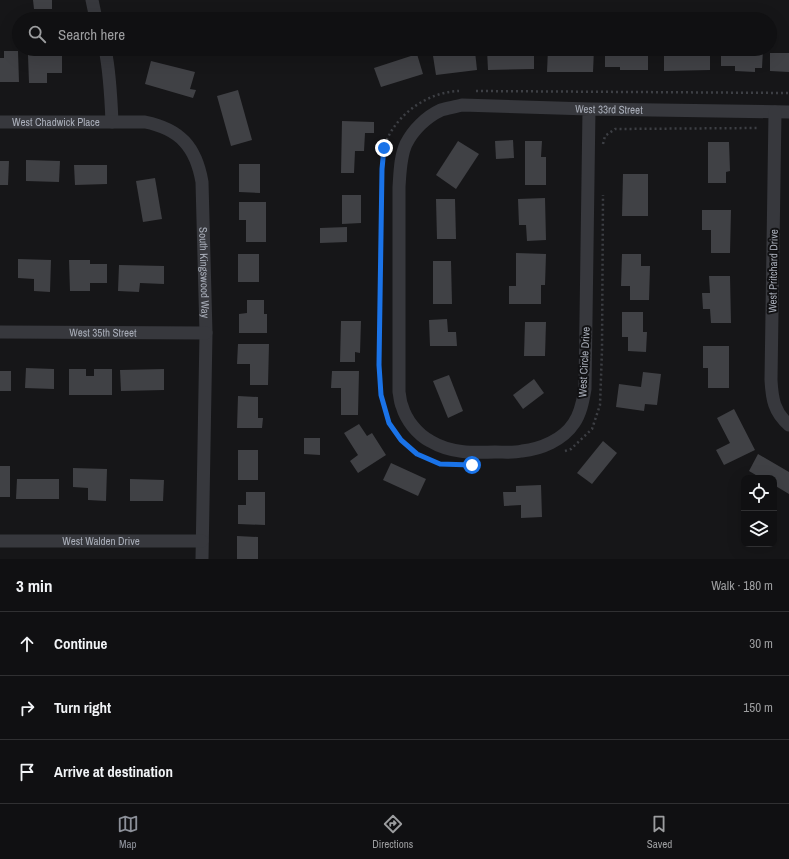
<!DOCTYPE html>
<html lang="en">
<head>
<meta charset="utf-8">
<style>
	body { margin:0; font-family:"Archivo Narrow",sans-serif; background:#19191b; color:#f1f3f6 }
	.controls { position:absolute; right:12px; bottom:12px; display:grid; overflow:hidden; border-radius:8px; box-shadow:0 4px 16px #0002 }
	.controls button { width:36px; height:36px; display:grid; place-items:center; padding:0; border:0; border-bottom:1px solid #303032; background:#101012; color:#f1f3f6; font:20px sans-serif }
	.stop { position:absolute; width:12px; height:12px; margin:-9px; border:3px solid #1a73e8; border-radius:50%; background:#fff }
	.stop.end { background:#1a73e8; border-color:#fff; box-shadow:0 1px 4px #0008 }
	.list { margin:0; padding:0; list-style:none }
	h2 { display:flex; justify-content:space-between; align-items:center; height:52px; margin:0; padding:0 16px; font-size:17px }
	h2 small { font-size:13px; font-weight:400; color:#9c9d9f }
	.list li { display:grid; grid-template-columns:26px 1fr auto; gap:12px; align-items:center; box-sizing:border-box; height:64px; padding:0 16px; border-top:1px solid #303032 }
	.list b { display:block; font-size:15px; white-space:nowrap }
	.list em { font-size:13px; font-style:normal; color:#9c9d9f }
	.icon { flex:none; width:22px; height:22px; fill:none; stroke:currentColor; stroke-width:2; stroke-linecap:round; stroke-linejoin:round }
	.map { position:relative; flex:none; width:789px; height:559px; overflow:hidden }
	.search { position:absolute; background:#101012; box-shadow:0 4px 16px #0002; left:12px; right:12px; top:12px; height:44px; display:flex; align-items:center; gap:10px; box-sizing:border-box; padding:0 14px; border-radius:22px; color:#9c9d9f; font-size:15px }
	.sheet { height:244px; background:#101012 }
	nav { display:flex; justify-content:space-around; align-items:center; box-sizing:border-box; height:56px; border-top:1px solid #303032; background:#101012; font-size:11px; color:#9c9d9f }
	nav a { display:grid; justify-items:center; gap:2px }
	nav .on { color:#8c9099 }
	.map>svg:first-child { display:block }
	.building { fill:#404145 }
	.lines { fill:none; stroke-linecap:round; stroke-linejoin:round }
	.path { stroke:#3d3f44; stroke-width:2.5; stroke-dasharray:2 3; stroke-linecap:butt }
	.street { stroke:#37383d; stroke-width:13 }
	.route { stroke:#1a73e8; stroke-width:5 }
	.labels { text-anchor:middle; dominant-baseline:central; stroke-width:4; stroke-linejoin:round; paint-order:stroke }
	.street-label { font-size:11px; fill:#a8adb8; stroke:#111113 }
</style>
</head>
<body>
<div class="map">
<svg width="789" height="559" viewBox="0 0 789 559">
	<rect width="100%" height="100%" fill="#161618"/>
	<g class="building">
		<polygon points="33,0 52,0 52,9 34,9"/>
		<polygon points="534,49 534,69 488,70 487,50"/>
		<polygon points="548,49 594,49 593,72 547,72"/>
		<polygon points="605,49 648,49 648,70 620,70 620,67 605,67"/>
		<polygon points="721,49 763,49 762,68 755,68 755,72 735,71 735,66 721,66"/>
		<polygon points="4,51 18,51 19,82 0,82 0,58 4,58"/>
		<polygon points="475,51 477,70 436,75 433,56"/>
		<polygon points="664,52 710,52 710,70 664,71"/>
		<polygon points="770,53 789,53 789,72 770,71"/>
		<polygon points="62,54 62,73 47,73 47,83 29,83 28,55"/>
		<polygon points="417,54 423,74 381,87 374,68"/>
		<polygon points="151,61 195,72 190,89 196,90 193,98 145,84"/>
		<polygon points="238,90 252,140 231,146 217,96"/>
		<polygon points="342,121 374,122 374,133 365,133 364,151 355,151 354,173 341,173"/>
		<polygon points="513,140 514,158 496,159 495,141"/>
		<polygon points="458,141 479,154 456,189 436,175"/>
		<polygon points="525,141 542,141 541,157 546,157 546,185 525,185"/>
		<polygon points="708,142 729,142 730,171 726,172 726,183 708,183"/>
		<polygon points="26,160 60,161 59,182 26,181"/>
		<polygon points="0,161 9,161 8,185 0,185"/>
		<polygon points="239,164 260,164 260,193 239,192"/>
		<polygon points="74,165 107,165 107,184 75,185"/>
		<polygon points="623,174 648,174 648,216 622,216"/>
		<polygon points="155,178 162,219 143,222 136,181"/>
		<polygon points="342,195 361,195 361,223 342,224"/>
		<polygon points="545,198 546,240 527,241 526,225 519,225 518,199"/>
		<polygon points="436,199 455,199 456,239 437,239"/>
		<polygon points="239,202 266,202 266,242 246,242 246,220 239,220"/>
		<polygon points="702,210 731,210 730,253 711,253 711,230 702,230"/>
		<polygon points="347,227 347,242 320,243 320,228"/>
		<polygon points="516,253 546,254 545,285 541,285 541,304 509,304 509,286 516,286"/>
		<rect x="238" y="254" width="21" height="28"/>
		<polygon points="622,254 641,254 641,266 650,266 649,300 630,300 630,286 621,286"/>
		<polygon points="18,259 51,260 50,292 34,291 34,279 18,278"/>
		<polygon points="69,260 90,260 90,264 107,264 107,283 90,283 90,291 70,291"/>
		<polygon points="433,261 451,261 452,304 433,304"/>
		<polygon points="119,265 164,266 164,284 140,283 139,292 118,291"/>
		<polygon points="709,276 730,276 731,323 711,323 710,309 703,309 702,293 710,293"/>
		<polygon points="247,300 264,300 264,314 267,314 267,333 239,333 239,314 247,313"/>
		<polygon points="622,312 643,312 643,332 647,332 646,352 628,351 628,337 622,337"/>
		<polygon points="447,319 448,332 456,332 457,346 430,346 429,320"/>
		<polygon points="341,321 361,321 360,353 355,352 355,362 340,362"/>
		<polygon points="525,322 546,322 545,356 524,356"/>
		<polygon points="238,344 269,344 268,385 250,385 250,364 237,364"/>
		<polygon points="703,346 729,346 729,388 708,388 708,368 703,368"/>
		<polygon points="26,368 54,369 54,389 25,388"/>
		<polygon points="69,369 86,369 86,376 94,376 94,369 112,369 112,395 69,395"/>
		<polygon points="164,369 164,390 121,391 120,370"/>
		<rect x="0" y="371" width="11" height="20"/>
		<polygon points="332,371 359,371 358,415 341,415 341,388 331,388"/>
		<polygon points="643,372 661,374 657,405 645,404 644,411 616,407 619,384 641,387"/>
		<polygon points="449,375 463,411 448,418 433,381"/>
		<polygon points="534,379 544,393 523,409 513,395"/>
		<polygon points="238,396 258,397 258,418 263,418 262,428 237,428"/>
		<polygon points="734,409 755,450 724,465 716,450 730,443 717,418"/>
		<polygon points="359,424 367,436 372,433 386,455 358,473 350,461 358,455 344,433"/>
		<polygon points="304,438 320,438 320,455 304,454"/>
		<polygon points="603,441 617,453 592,484 577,473"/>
		<rect x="238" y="450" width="20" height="30"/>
		<polygon points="758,454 789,472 789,494 774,485 774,478 761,478 749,471"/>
		<polygon points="391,463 426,479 418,496 383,480"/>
		<rect x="0" y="466" width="10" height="31"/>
		<polygon points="73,468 107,469 106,501 88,500 88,488 73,487"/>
		<polygon points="17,479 59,479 59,499 16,499"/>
		<polygon points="130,479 164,480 163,501 130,501"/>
		<polygon points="541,485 542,517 521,518 521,505 504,506 503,492 516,492 516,486"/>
		<polygon points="246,492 265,492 265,525 238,524 238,505 246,505"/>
		<polygon points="237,536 258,537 258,559 237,559"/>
	</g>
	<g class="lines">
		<g class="path">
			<polyline points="476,91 789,93"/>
			<polyline points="603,144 605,136 615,129 758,128"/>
			<polyline points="565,451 571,449 592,429 600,405 602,350 603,195"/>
			<path d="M453 465 440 464 417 454 401 440 389 423 381 395 379 365 382 169C382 162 382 154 384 147 394 116 426 92 459 91"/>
		</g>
		<g class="street">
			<polyline points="92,0 96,19"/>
			<path d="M105 49C110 73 111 97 112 122"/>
			<path id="s1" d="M589 109 585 389C583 400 581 413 574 423 563 440 541 449 522 451 513 453 504 452 495 452 472 453 450 453 430 441 417 434 406 420 402 406 400 402 400 396 399 392V187C400 174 400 157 406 144 413 130 426 117 441 110 447 108 455 107 462 105L589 109 789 112"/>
			<path d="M775 112 771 380C772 399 774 412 789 425"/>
			<path id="s2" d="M0 122H145C180 129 196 147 202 182L206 333 202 559"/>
			<path id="s3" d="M0 332 206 333"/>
			<path id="s4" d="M0 541H202"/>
		</g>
	</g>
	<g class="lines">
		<polyline class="route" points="384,148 382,169 379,365 381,395 389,423 401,440 417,454 440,464 472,465"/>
	</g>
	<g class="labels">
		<g class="street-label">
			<text stroke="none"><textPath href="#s1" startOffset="998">West 33rd Street</textPath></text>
			<text stroke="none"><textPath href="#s2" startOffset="56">West Chadwick Place</textPath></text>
			<text transform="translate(773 271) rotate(-89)">West Pritchard Drive</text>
			<text stroke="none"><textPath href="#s2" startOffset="325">South Kingswood Way</textPath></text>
			<text stroke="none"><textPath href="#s3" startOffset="103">West 35th Street</textPath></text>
			<text transform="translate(584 362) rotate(-87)">West Circle Drive</text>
			<text stroke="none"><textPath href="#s4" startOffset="101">West Walden Drive</textPath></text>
		</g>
	</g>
</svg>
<div class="controls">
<button><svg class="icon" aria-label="locate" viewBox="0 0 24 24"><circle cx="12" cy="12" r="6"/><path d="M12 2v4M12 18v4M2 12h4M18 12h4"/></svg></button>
<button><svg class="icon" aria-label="layers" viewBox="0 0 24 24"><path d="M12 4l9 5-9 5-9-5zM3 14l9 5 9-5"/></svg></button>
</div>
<div class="stop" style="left:472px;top:465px"></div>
<div class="stop end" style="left:384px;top:148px"></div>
<div class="search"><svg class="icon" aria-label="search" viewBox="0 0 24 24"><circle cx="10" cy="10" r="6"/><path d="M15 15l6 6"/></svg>Search here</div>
</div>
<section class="sheet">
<h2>3 min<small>Walk · 180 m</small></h2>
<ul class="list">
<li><svg class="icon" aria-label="ahead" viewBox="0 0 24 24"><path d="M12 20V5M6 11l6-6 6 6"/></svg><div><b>Continue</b></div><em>30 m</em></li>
<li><svg class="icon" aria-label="right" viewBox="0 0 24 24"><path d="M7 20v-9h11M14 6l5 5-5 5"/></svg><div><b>Turn right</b></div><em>150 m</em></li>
<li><svg class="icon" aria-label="arrive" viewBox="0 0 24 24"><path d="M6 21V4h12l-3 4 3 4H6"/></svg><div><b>Arrive at destination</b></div></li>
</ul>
</section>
<nav>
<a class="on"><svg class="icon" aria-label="map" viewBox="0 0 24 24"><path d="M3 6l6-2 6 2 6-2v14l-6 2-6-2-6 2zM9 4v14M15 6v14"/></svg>Map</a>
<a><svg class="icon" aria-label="directions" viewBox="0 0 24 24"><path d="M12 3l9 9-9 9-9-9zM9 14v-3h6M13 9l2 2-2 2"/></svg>Directions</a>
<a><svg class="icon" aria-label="saved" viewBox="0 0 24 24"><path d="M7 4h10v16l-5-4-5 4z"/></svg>Saved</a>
</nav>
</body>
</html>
